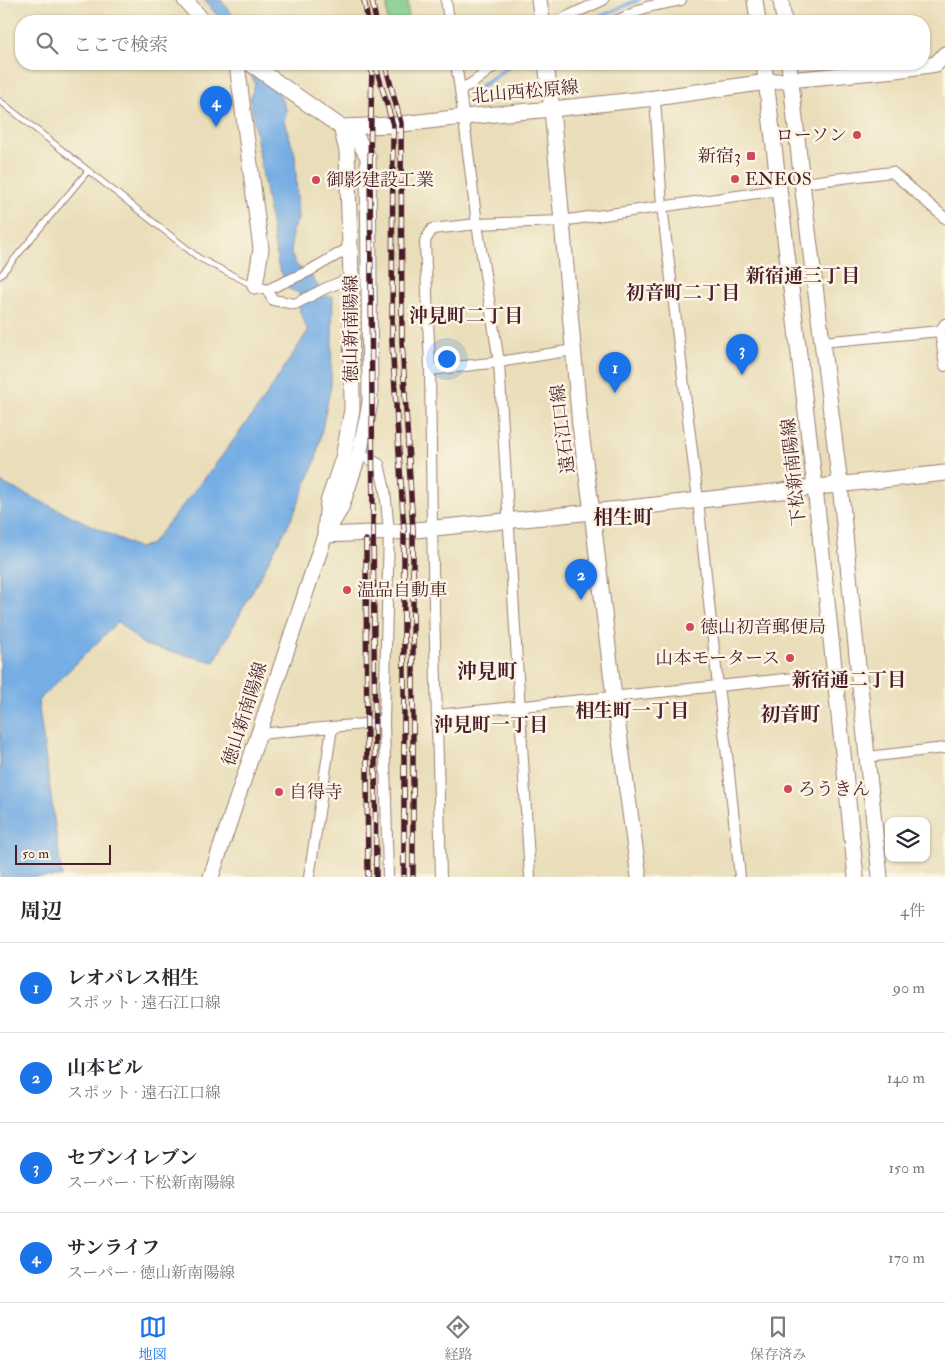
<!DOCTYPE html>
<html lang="ja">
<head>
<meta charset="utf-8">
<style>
	body { margin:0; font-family:"IM FELL Double Pica","Noto Serif JP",serif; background:#f2f2f3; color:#2b2b33 }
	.controls { position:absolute; right:15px; bottom:15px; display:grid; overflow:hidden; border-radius:10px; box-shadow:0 1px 4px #0004 }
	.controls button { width:45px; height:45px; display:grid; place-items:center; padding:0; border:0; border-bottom:1px solid #e1e1e2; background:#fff; color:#2b2b33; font:25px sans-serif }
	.scale { position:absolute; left:15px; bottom:12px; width:96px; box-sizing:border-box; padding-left:5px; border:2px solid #4a1f2b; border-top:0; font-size:14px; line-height:18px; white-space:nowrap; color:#4a1f2b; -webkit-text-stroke:4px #fcf5e5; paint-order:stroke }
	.you { position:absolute; left:446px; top:358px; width:18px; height:18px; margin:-12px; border:4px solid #fff; border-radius:50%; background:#1a73e8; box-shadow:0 0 0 8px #1a73e833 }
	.badge { display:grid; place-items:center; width:32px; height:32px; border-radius:50%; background:#1a73e8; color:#fff; font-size:16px; font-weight:700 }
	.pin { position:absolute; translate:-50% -41px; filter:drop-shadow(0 1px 2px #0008) }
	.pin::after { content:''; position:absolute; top:26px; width:18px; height:15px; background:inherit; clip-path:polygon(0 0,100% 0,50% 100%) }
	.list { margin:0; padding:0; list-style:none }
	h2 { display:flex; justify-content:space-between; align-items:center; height:65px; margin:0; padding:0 20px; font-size:21px }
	h2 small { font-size:16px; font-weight:400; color:#7c7c81 }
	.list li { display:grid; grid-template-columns:32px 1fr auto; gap:15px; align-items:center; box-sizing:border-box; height:90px; padding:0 20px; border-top:1px solid #e1e1e2 }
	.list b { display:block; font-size:19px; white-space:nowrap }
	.list p { margin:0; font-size:16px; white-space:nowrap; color:#7c7c81 }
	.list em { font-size:16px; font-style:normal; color:#7c7c81 }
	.icon { flex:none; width:28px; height:28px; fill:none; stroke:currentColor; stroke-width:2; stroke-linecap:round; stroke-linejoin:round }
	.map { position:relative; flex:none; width:945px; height:877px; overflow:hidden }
	.search { position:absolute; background:#fff; box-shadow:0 1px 4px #0004; left:15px; right:15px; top:15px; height:55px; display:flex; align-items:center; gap:12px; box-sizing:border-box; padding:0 18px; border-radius:20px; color:#7c7c81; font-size:19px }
	.sheet { height:425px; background:#fff }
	nav { display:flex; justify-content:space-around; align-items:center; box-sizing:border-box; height:70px; border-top:1px solid #e1e1e2; background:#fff; font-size:14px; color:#7c7c81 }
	nav a { display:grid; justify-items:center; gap:2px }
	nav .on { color:#1a73e8 }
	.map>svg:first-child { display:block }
	.green { fill:#7dcb8b; stroke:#64755b }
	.water { fill:#75ade4; stroke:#606688 }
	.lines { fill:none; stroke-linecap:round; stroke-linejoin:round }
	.stream { stroke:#75ade4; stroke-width:4 }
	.lane-casing { stroke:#9a7e72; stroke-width:7 }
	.street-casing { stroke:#9a7e72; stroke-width:12 }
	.secondary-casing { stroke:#9a7e72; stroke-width:17 }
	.lane { stroke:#fff; stroke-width:5 }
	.street { stroke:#fff; stroke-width:10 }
	.secondary { stroke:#fff; stroke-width:15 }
	.rail-casing { stroke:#4a1f2b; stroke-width:5.5 }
	.rail { stroke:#fcf5e5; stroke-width:4; stroke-dasharray:11; stroke-linecap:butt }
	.poi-dot { fill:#d1495b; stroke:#fcf5e5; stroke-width:2 }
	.labels { text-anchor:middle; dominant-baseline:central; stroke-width:5; stroke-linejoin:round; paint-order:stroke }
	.street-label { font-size:18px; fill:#4a1f2b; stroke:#fcf5e5 }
	.poi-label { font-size:18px; fill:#4a1f2b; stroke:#fcf5e5; text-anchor:start }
	.neighbourhood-label { font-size:19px; font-weight:bold; fill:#4a1f2b; stroke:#fcf5e5 }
	.quarter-label { font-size:20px; font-weight:bold; fill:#4a1f2b; stroke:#fcf5e5 }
</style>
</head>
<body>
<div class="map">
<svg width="945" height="877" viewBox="0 0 945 877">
	<rect width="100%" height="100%" fill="#fcf5e5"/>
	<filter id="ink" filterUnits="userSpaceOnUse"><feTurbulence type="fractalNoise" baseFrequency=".02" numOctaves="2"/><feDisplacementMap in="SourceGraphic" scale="10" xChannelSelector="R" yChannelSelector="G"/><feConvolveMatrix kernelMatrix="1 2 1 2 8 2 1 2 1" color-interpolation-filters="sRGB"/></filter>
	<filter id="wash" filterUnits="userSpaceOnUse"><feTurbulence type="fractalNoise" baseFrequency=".0096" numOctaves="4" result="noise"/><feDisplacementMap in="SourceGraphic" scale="20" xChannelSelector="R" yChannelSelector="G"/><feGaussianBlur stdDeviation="1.12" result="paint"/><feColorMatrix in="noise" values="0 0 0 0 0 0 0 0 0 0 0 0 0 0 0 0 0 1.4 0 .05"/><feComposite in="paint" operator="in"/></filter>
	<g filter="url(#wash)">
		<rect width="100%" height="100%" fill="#e9deb9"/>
		<rect class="green" x="387" y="0" width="21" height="21"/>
		<g class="water">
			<polygon points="204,0 221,0 237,21 222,21"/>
			<polygon points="247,64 265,64 287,111 284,121 295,154 298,220 292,230 291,254 297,266 310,274 325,297 333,296 331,385 316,459 293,516 214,662 144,645 118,622 38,701 62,877 0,877 0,482 139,548 151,544 209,473 262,402 308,331 300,312 299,293 289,289 278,265 250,99 255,84"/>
		</g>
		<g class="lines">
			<g class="stream">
				<polyline points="590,21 638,0"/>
				<polyline points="474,91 513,64"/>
			</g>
		</g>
	</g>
	<g filter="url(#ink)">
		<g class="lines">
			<defs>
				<g id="lane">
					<polyline points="0,101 199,258 254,286"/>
					<polyline points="0,276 88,171"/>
				</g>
				<g id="street">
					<polyline points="446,0 449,21"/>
					<polyline points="558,21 603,0"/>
					<polyline points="616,21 647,7 681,0"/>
					<polyline points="456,64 460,89 477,224 499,362 530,877"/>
					<polyline points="460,89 471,84 497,64"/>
					<polyline points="655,98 662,206 698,500 718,687 728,763 740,877"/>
					<polyline points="802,183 892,172 945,218"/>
					<polyline points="255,286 267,290 309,271 349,248"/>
					<polyline points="267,290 273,300 295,304 326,288 351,278"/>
					<polyline points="940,331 945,366"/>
					<polyline points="822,342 940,331 945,324"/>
					<polyline points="430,370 499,362 573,350"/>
					<polyline points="359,454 379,464 385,490 389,532 384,722 388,877"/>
					<polyline points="437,715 834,674"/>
					<polyline points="259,734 384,722"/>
					<polyline points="867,757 945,748"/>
					<polyline points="309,877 332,728"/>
					<polyline points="441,877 432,528 430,370 425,241 432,229 477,224 561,221 779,190"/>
				</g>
				<g id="secondary">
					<polyline points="185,0 203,21"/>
					<polyline points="539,0 542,21"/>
					<polyline points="755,0 758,21"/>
					<polyline points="781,0 784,21"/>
					<polyline points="237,64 261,249 255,286"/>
					<polyline points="546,64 552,109 580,425 592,512 614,697 639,877"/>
					<polyline points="764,64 815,487 856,877"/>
					<polyline points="789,64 802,183 840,484 867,757 880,877"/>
					<polyline points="341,127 393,125 463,117 552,109 655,98 767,82 896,70 936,64 945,54"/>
					<polyline points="325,531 328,502 343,458 352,410 351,278 347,151 341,127"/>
					<polyline points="325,535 396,532 592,512 945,473"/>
					<polyline points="211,877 325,535 341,508 359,454 367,419 370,402 368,157 356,136 341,127 251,64"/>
				</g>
			</defs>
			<use href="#lane" class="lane-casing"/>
			<use href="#street" class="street-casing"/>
			<use href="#secondary" class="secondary-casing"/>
			<use href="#lane" class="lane"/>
			<use href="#street" class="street"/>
			<use href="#secondary" class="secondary"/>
			<defs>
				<g id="rail">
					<polyline points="364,0 368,21"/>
					<polyline points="372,0 376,21"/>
					<polyline points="372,64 370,165 376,877"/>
					<polyline points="375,64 393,125 392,342 404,531 404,877"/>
					<polyline points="385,64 401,123 402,342 413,530 413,877"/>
					<polyline points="366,540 367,770 368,877"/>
				</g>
			</defs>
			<use href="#rail" class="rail-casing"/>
			<use href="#rail" class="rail"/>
		</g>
	</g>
	<g class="poi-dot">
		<circle cx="857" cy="135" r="5"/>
		<rect x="746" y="151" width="10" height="10" rx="2.5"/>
		<circle cx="735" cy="179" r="5"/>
		<circle cx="316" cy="180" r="5"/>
		<circle cx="347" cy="590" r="5"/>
		<circle cx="690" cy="627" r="5"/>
		<circle cx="790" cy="658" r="5"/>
		<circle cx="788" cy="789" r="5"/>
		<circle cx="279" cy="792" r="5"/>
	</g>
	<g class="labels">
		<g class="street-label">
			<text transform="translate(525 92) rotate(-5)">北山西松原線</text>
			<text transform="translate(351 329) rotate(-90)">徳山新南陽線</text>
			<text transform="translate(563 429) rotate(-97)">遠石江口線</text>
			<text transform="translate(794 472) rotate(-96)">下松新南陽線</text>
			<text transform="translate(245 714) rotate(-72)">徳山新南陽線</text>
		</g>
		<g class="poi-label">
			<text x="847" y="135" text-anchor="end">ローソン</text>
			<text x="741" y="156" text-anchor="end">新宿3</text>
			<text x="745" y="179">ENEOS</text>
			<text x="326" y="180">御影建設工業</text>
			<text x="357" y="590">温品自動車</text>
			<text x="700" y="627">徳山初音郵便局</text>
			<text x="780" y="658" text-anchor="end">山本モータース</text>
			<text x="798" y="789">ろうきん</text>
			<text x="289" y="792">自得寺</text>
		</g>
		<g class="neighbourhood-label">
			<text x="803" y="276">新宿通三丁目</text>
			<text x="683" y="293">初音町二丁目</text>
			<text x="466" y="316">沖見町二丁目</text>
			<text x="849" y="680">新宿通二丁目</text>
			<text x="632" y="711">相生町一丁目</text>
			<text x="491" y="725">沖見町一丁目</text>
		</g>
		<g class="quarter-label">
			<text x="623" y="517">相生町</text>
			<text x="487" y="671">沖見町</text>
			<text x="790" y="714">初音町</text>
		</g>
	</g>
</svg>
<div class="controls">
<button><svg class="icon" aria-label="layers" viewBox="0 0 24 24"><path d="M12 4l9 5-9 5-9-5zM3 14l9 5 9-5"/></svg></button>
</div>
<div class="scale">50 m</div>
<div class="you"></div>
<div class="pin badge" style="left:615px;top:393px">1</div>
<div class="pin badge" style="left:581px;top:600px">2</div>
<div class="pin badge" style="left:742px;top:375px">3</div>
<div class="pin badge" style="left:216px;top:127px">4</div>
<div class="search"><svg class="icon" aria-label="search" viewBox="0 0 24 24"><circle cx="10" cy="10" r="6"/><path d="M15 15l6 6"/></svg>ここで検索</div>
</div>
<section class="sheet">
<h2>周辺<small>4件</small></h2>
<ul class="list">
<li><span class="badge">1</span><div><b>レオパレス相生</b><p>スポット · 遠石江口線</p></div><em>90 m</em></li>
<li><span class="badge">2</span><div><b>山本ビル</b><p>スポット · 遠石江口線</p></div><em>140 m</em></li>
<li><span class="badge">3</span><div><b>セブンイレブン</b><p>スーパー · 下松新南陽線</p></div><em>150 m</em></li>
<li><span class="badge">4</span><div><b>サンライフ</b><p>スーパー · 徳山新南陽線</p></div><em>170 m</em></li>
</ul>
</section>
<nav>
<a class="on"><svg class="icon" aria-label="map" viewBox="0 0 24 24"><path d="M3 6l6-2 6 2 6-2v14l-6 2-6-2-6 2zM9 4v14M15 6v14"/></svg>地図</a>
<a><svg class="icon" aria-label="directions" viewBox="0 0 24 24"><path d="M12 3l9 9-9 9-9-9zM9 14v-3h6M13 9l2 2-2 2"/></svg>経路</a>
<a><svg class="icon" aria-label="saved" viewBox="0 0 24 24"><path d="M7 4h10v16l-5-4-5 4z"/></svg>保存済み</a>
</nav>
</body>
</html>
